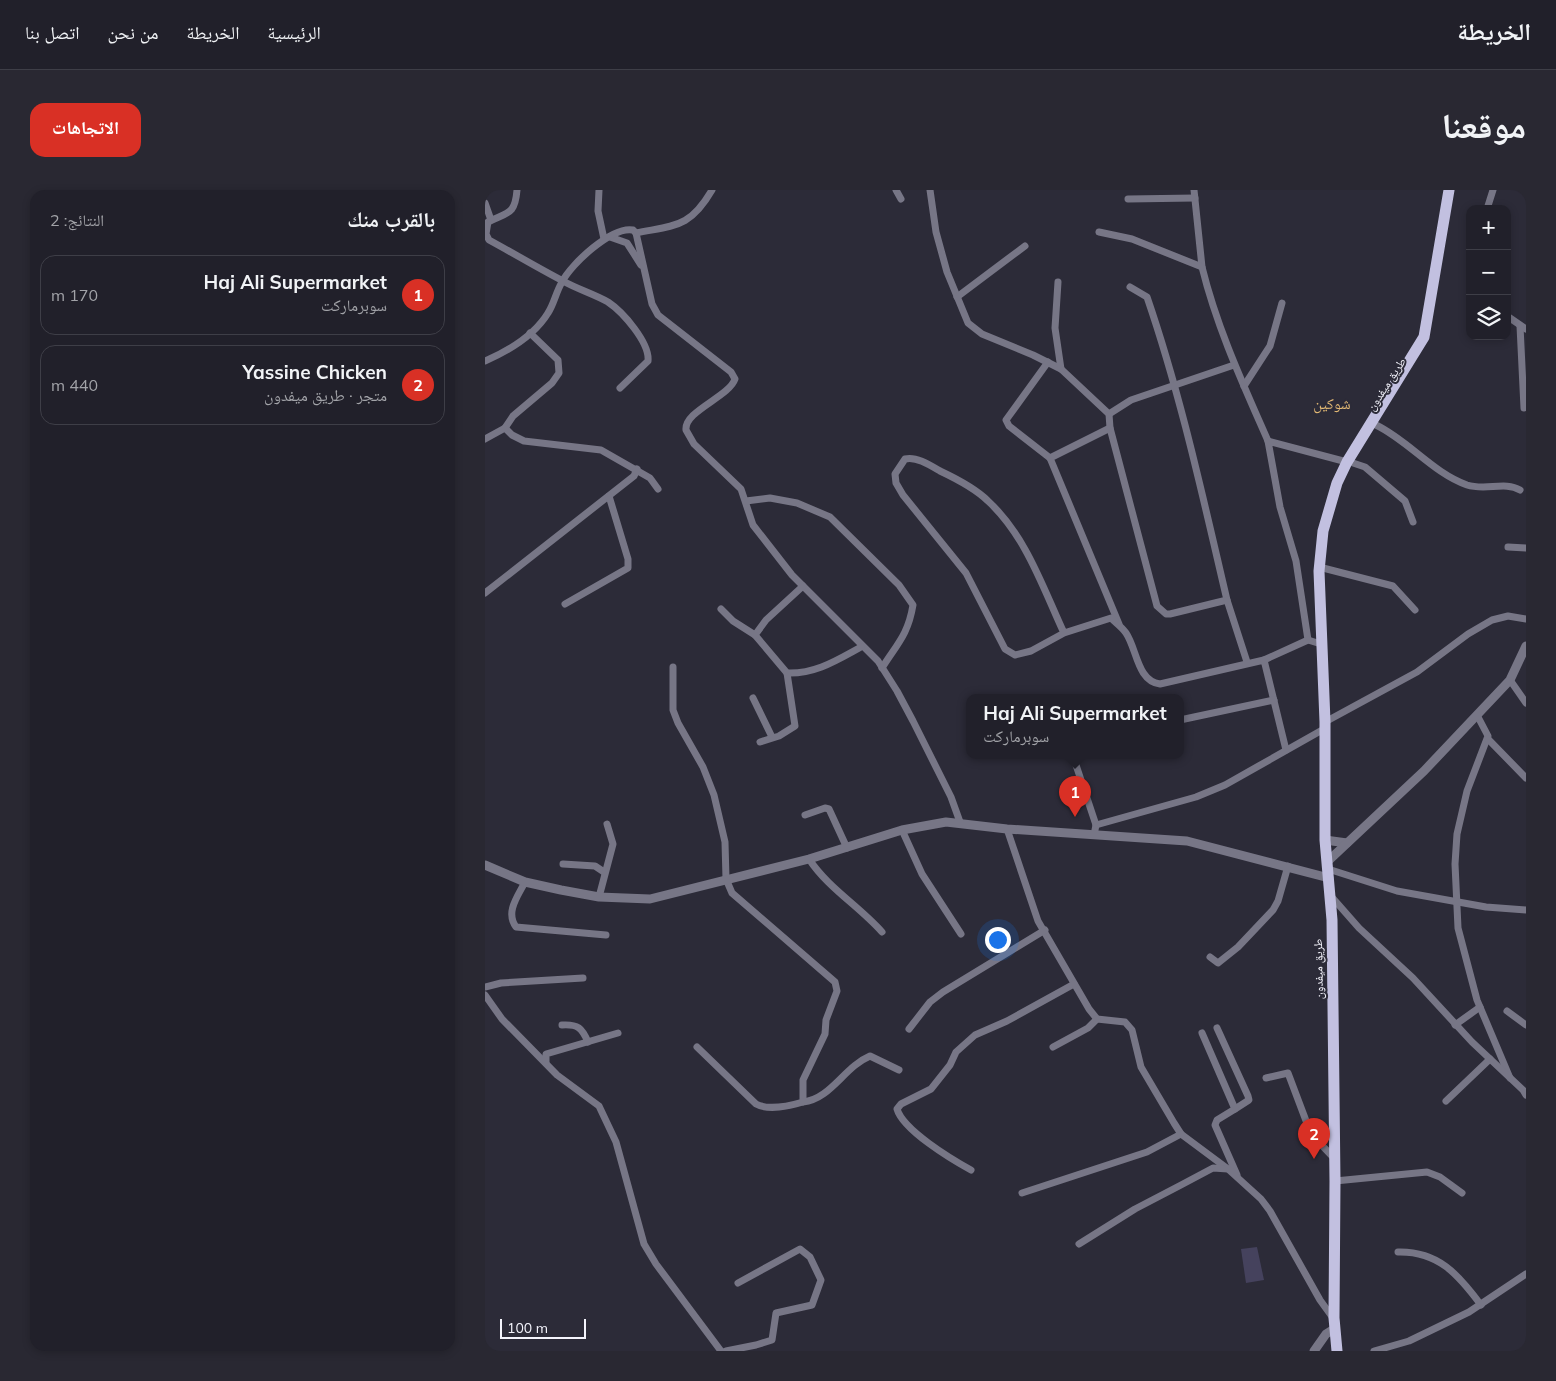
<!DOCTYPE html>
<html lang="ar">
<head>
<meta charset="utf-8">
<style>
	body { margin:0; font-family:Mulish,"Noto Naskh Arabic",sans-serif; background:#292832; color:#f1f3f6; direction:rtl }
	.controls { position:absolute; right:15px; top:15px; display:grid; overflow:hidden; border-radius:10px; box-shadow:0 2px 8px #0003 }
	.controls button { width:45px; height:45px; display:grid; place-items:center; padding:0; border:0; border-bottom:1px solid #3e3e47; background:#21202a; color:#f1f3f6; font:25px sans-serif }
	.scale { position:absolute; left:15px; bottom:12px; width:86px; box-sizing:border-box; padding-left:5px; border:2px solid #f4f4fc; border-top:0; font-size:14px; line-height:18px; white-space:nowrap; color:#f4f4fc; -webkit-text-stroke:4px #2c2b38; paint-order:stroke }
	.you { position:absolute; left:512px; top:749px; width:18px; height:18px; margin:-12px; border:4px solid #fff; border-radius:50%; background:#1a73e8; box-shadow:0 0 0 8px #1a73e833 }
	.badge { display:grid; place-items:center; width:32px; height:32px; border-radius:50%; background:#d93025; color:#fff; font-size:16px; font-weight:700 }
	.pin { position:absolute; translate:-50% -41px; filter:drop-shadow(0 1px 2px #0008) }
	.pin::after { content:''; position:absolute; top:26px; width:18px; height:15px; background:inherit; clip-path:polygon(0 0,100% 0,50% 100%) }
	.popup { position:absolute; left:481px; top:504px; width:218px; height:65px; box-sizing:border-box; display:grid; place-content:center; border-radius:10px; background:#21202a; filter:drop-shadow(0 1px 4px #0005); font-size:16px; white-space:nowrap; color:#a2a3a8 }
	.popup b { font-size:19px; color:#f1f3f6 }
	.popup::after { content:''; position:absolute; left:50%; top:100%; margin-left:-10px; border:10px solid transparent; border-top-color:#21202a }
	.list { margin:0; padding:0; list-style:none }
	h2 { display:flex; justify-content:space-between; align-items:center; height:65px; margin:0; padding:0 20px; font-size:21px }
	h2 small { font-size:16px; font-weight:400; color:#a2a3a8 }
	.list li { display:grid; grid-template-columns:32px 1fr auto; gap:15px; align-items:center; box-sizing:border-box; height:80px; margin:0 10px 10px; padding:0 10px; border:1px solid #3e3e47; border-radius:15px }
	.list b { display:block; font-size:19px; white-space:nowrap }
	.list p { margin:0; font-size:16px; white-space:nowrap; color:#a2a3a8 }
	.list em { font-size:16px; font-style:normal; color:#a2a3a8 }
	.icon { flex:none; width:28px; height:28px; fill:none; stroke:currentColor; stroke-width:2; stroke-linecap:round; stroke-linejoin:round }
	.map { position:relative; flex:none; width:1041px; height:1161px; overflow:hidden; direction:ltr; border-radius:15px }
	header { display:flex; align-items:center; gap:30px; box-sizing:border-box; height:70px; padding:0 25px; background:#21202a; border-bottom:1px solid #3e3e47 }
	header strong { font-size:24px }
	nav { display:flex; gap:28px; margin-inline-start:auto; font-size:18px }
	.intro { display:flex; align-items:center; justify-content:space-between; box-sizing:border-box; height:120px; padding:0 30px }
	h1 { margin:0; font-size:35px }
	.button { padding:12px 22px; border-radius:15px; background:#d93025; color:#fff; font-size:18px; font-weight:700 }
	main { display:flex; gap:30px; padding:0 30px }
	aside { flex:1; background:#21202a; border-radius:15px; box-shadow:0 2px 8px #0003 }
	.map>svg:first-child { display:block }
	.green { fill:#45425d }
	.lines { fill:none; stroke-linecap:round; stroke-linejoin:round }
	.minor { stroke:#777686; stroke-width:7 }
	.tertiary { stroke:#777686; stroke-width:9 }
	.primary { stroke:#c2c0e0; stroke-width:11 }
	.labels { text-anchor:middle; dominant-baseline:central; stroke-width:4; stroke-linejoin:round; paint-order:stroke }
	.street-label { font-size:12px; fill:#f4f4fc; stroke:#2c2b38 }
	.quarter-label { font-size:15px; fill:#e3b974; stroke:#2c2b38 }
</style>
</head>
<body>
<header>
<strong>الخريطة</strong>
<nav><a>الرئيسية</a><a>الخريطة</a><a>من نحن</a><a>اتصل بنا</a></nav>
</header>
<div class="intro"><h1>موقعنا</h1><a class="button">الاتجاهات</a></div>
<main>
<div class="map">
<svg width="1041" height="1161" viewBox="0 0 1041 1161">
	<rect width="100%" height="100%" fill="#2c2b38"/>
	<polygon class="green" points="772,1057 779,1090 761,1093 756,1059"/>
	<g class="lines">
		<g class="minor">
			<path d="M32 0C30 25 23 22 3 32L1 44 4 50C28 63 53 78 78 91 92 99 109 104 123 112 138 122 165 153 163 171L135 198"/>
			<polyline points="114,0 113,21 119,49"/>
			<polyline points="411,0 416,9"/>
			<polyline points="445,0 451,42 462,82 483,133 497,144 548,165 576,179"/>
			<polyline points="709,0 717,77"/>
			<polyline points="643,9 710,8"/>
			<polyline points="0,13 6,30"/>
			<polyline points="1002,19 1008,0"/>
			<path d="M614 42 647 49 717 77C732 138 758 194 783 251"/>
			<path d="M151 43C190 35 205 38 227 0"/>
			<polyline points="125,47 142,53 156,75"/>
			<path d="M573 92 570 138 576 179 624 224 625 238 672 416 681 424H685L742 410C718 308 696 206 662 107L645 97"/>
			<polyline points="472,107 540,56"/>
			<polyline points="1022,126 1041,139"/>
			<polyline points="1035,136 1039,218"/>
			<path d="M0 171C23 161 49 146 63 123 69 114 71 102 77 92 86 74 127 36 148 40L151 43 167 114 173 125 246 182 250 189C244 207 199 221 201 240L209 254 256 299 268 335 307 385 393 471 412 501 428 531 466 607 475 632"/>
			<polyline points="563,172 521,230 524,236 565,268"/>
			<polyline points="759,196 785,156 797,113"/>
			<polyline points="624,224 646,210 749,175"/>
			<path d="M891 235C924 251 948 283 982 295 1001 301 1020 291 1035 300"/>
			<polyline points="20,238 27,245 39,251 116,260 165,288 173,299"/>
			<polyline points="625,238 565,268 634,434"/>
			<polyline points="0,249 20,238 28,226 67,193 74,183 73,170 45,143"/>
			<polyline points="868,273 880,277 920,311 928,332"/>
			<path d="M261 311 285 308 312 313 345 327 414 395 428 415C423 445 412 454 397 478"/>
			<polyline points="1023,357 1041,358"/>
			<polyline points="838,378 908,396 930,420"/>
			<path d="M318 396 281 430 270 445 302 483C331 484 352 470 376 457"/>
			<polyline points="0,403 149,286 152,279"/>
			<polyline points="742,410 762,472"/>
			<polyline points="80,414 143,378 143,369 124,306"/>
			<polyline points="236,419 248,431 270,445"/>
			<path d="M579 443C558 398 541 346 503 311 490 298 472 289 455 281 445 275 431 266 420 269L410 284 411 293 418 305 481 383 520 459 530 465 546 461 579 443 626 428C631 433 637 437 641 443 652 459 652 491 675 494L779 470 801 560"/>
			<polyline points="823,450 811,371 795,317 783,251 862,272"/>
			<polyline points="779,470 823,450 836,454"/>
			<polyline points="188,477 188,520 193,533 218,577 229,605 240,652 241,689"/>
			<polyline points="1025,490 1041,513"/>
			<polyline points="268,508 287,547"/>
			<polyline points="992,525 1003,546 982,601 972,644 970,674 973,738 992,810 1025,888"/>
			<polyline points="695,530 789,510"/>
			<polyline points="840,532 932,482 983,444 1007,430 1023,426 1041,429"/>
			<polyline points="1003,549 1041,588"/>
			<polyline points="275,552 294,546 310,536 302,483"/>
			<polyline points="588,566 611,635 610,640"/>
			<polyline points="320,625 340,618 344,619 362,658"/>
			<polyline points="611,635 711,607 740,595 839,539"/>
			<polyline points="522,639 553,731 604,819 612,829 640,832 647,840 656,877 689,933 696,944 743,979"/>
			<polyline points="417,640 437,684 476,744"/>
			<path d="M324 669C343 698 374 716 397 742"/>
			<polyline points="78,674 110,676 119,682"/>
			<polyline points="843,679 912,701 1001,717 1041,720"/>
			<path d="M40 692C33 706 20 722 31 737L121 745"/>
			<polyline points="845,705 874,738 928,788 987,852 1038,900 1041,905"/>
			<polyline points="114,707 128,654 122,634"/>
			<polyline points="725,767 733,773 753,757 788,720 793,711 803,676"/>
			<polyline points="0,797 16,793 98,788"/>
			<polyline points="0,805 17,829 72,885 114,916 131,952 159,1054 171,1074 236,1161"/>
			<polyline points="1022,821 1041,835"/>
			<path d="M77 835C93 834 97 838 103 852"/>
			<polyline points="970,835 995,817"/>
			<polyline points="732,838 763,906 764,910 750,919"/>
			<polyline points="424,839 445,812 458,802 560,740"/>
			<polyline points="717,843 750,919 732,930 730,935 752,985"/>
			<path d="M212 857 271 914C284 921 304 916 318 912V890L340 844 341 830 352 801 350 792 247 703 241 689"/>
			<polyline points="568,857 603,838 612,829"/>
			<polyline points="61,872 61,864 133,843"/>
			<polyline points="781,888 803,883 826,944 849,968"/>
			<polyline points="961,911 1005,869"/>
			<path d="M318 912C346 909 359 877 385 866L414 880"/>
			<path d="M486 980C466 969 418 940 412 919L416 914 446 899 465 875 471 862 490 845 522 831 589 794"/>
			<polyline points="850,991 942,982 955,987 977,1003"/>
			<polyline points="537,1003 662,962 696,944"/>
			<polyline points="594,1054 650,1019 696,995 728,978 743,979 776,1009 785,1021 835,1110 848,1128"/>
			<path d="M913 1062C953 1061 973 1084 996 1115"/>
			<polyline points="241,1161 271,1155 287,1150 291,1123 327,1115 336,1090 325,1067 315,1059 253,1093"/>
			<polyline points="889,1161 924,1151 984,1122 1041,1084"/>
		</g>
		<g class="tertiary">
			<polyline points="840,650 862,653"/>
			<polyline points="842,672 939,581 1025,490 1041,456"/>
			<polyline points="0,675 40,692 76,700 114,707 165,709 324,669 417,640 461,632 522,639 702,651 844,688"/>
			<polyline points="829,1161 841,1144 849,1139"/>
		</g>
		<polyline class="primary" points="852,1161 849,1128 850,991 847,730 840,650 840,532 834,381 838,341 852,293 862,272 939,147 964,0"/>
	</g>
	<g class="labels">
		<g class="street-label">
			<text transform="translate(901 194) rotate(-57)">طريق ميفدون</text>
			<text transform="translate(833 779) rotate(-91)">طريق ميفدون</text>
		</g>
		<g class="quarter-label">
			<text x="847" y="213">شوكين</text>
		</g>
	</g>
</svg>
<div class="controls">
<button>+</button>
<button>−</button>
<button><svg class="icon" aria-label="layers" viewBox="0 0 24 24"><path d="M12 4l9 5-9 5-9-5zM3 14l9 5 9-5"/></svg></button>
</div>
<div class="scale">100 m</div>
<div class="you"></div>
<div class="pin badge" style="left:590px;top:627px">1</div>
<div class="popup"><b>Haj Ali Supermarket</b>سوبرماركت</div>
<div class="pin badge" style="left:829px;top:969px">2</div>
</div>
<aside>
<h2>بالقرب منك<small>النتائج: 2</small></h2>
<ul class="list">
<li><span class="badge">1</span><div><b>Haj Ali Supermarket</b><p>سوبرماركت</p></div><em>170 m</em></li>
<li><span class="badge">2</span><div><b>Yassine Chicken</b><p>متجر · طريق ميفدون</p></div><em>440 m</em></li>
</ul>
</aside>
</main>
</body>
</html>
